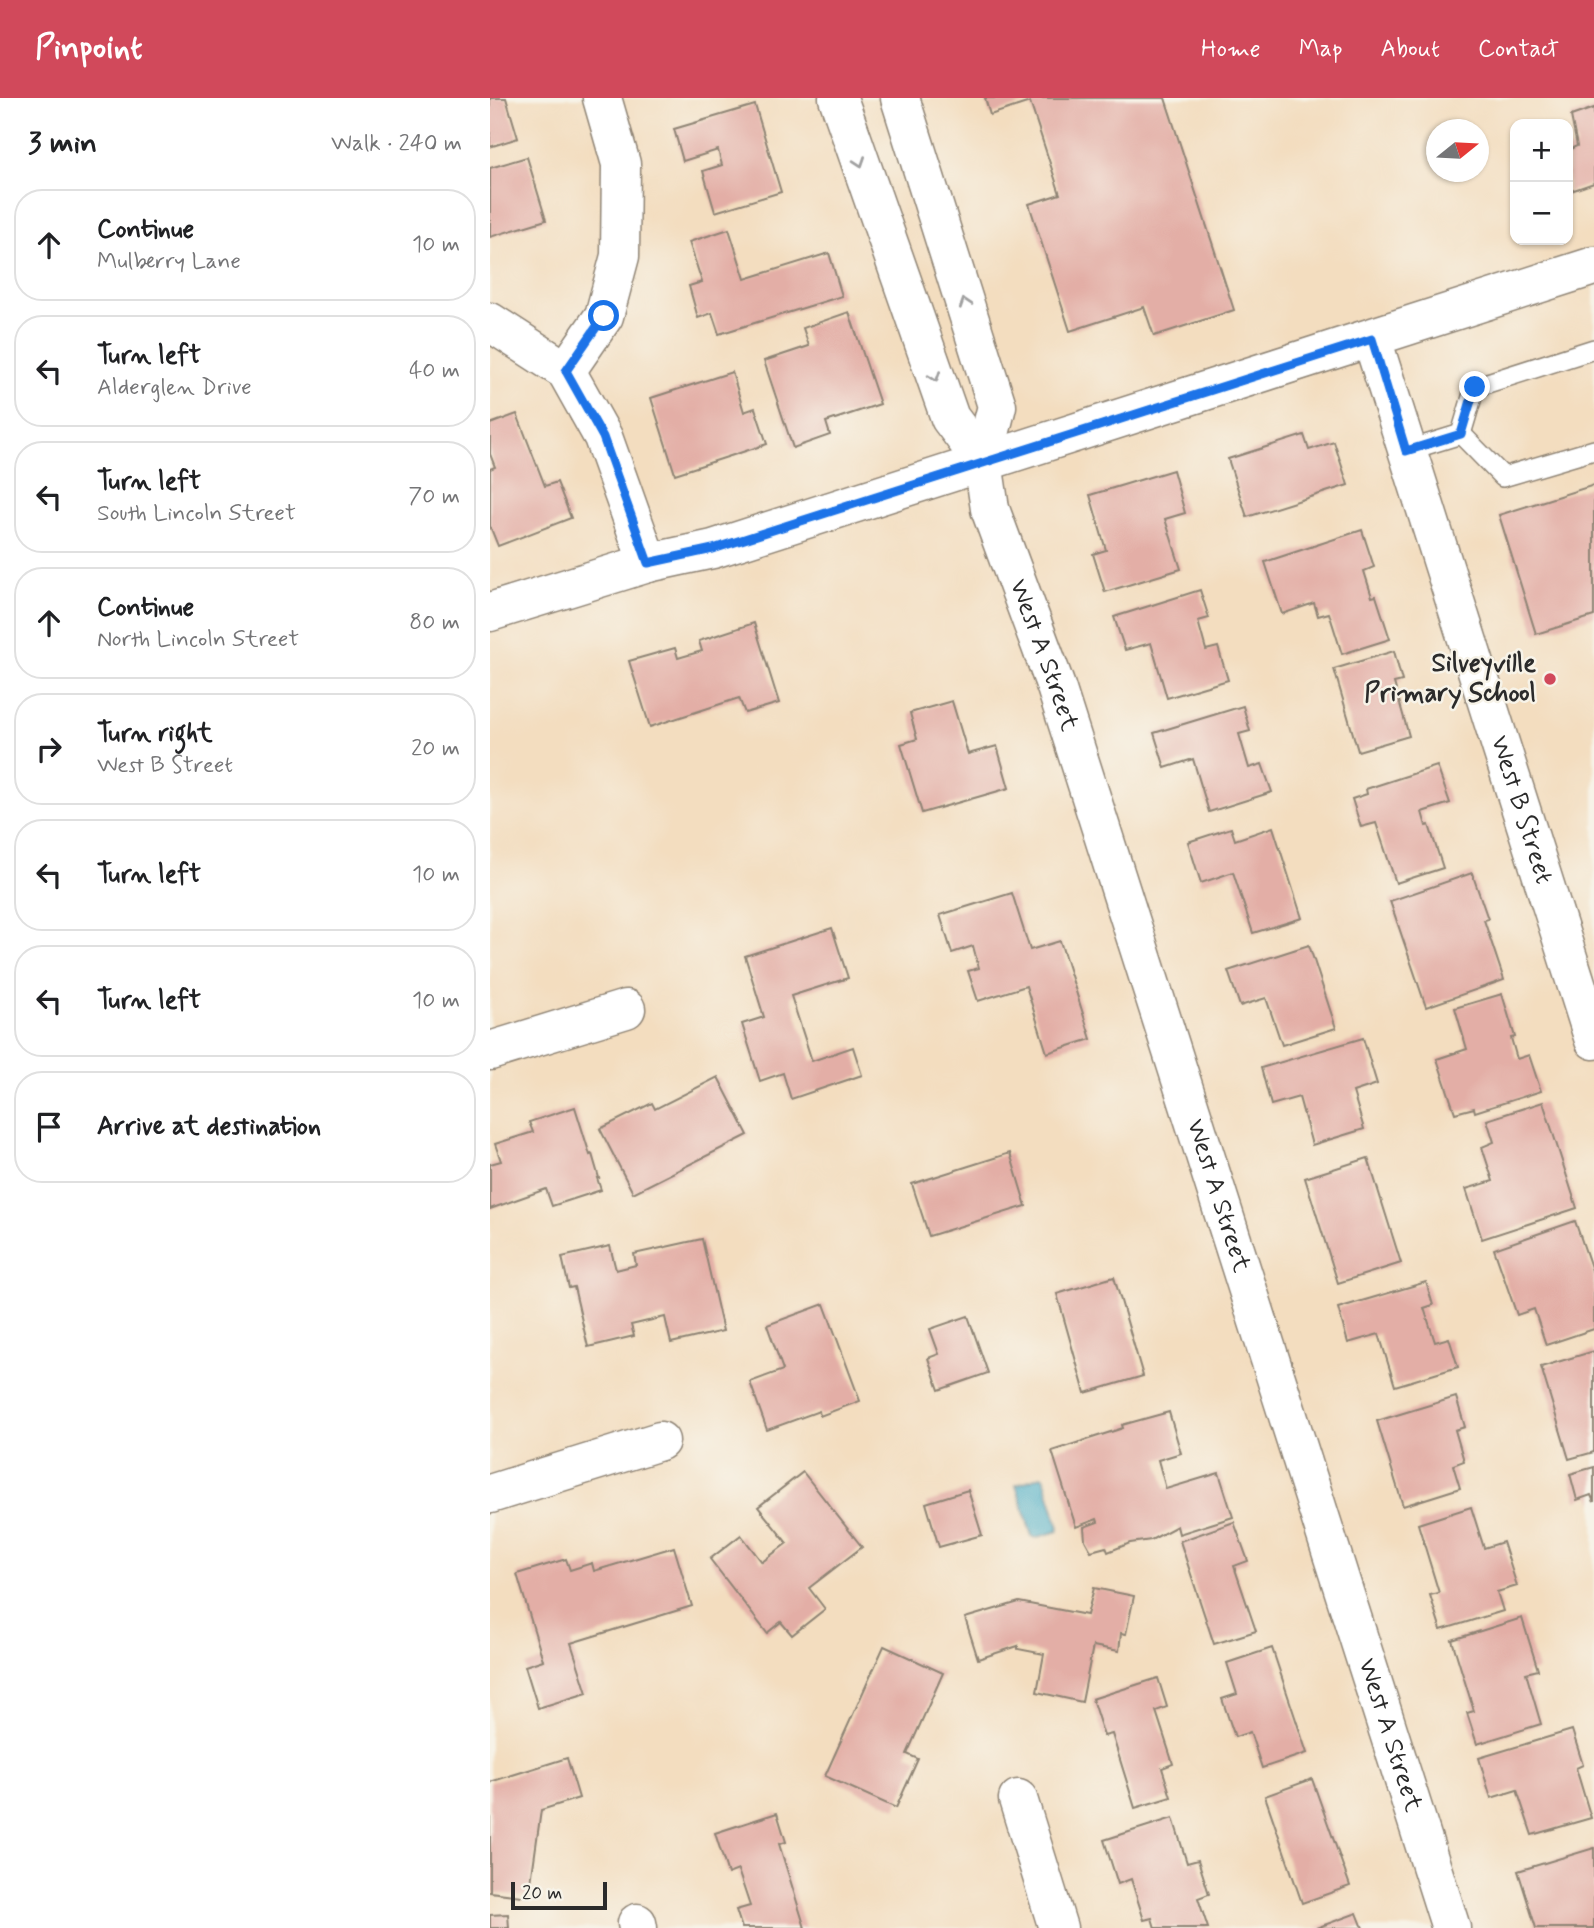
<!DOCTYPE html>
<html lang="en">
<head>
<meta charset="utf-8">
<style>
	body { margin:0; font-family:Mynerve,sans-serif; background:#f2f2f2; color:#202124 }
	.controls { position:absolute; right:21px; top:21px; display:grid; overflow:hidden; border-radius:14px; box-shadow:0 2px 5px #0004 }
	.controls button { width:63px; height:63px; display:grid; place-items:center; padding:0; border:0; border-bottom:2px solid #e0e0e0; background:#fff; color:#202124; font:35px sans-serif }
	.compass { position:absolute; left:936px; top:21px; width:63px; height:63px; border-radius:50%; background:#fff; box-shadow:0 2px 5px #0004; rotate:72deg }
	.scale { position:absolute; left:21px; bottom:18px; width:96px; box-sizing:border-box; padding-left:7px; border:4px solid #2b2b2b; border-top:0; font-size:19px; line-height:24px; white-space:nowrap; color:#2b2b2b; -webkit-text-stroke:5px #f7f3e8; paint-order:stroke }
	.stop { position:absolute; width:21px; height:21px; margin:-16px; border:5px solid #1a73e8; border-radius:50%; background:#fff }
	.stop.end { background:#1a73e8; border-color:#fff; box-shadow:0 2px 7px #0008 }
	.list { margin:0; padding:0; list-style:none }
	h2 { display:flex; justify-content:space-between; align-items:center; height:91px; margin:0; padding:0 28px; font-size:30px }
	h2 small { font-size:23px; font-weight:400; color:#757577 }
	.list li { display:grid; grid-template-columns:46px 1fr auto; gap:21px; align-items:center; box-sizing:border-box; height:112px; margin:0 14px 14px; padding:0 14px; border:2px solid #e0e0e0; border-radius:28px }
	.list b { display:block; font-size:26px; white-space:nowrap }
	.list p { margin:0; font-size:23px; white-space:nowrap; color:#757577 }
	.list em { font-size:23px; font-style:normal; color:#757577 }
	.icon { flex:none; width:38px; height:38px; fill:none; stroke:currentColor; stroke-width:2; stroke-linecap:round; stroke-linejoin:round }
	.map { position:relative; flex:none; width:1104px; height:1830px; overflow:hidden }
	header { display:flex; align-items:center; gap:42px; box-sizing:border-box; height:98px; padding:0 35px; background:#d1495b; color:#fff }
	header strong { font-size:33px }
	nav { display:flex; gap:38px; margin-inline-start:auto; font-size:24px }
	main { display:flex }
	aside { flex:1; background:#fff }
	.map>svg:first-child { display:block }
	.water { fill:#47acc6; stroke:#396c78; stroke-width:2 }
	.building { fill:#e3aea6 }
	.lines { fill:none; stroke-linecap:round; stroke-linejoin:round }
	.lane-casing { stroke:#8f8475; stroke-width:22 }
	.street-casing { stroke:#8f8475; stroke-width:41 }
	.secondary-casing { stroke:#8f8475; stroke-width:41 }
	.lane { stroke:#fff; stroke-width:19 }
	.street { stroke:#fff; stroke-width:38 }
	.secondary { stroke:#fff; stroke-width:38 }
	.oneway { stroke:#a0a0a0 }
	.route { stroke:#1a73e8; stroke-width:9 }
	.poi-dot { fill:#d1495b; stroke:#f7f3e8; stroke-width:2.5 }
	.labels { text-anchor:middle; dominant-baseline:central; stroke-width:5; stroke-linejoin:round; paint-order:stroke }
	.street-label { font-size:26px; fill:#2b2b2b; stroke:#f7f3e8 }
	.poi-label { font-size:26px; font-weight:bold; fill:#2b2b2b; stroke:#f7f3e8; text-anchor:end }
</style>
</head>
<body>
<header>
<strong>Pinpoint</strong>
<nav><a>Home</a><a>Map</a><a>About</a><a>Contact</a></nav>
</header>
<main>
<aside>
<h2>3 min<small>Walk · 240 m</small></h2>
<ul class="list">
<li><svg class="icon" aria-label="ahead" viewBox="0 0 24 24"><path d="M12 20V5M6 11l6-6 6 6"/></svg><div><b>Continue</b><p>Mulberry Lane</p></div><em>10 m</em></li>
<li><svg class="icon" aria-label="left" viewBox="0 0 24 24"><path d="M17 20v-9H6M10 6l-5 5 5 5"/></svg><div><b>Turn left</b><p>Alderglen Drive</p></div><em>40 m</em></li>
<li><svg class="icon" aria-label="left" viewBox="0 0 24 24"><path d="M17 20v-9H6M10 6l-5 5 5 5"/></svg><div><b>Turn left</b><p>South Lincoln Street</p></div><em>70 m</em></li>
<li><svg class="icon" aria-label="ahead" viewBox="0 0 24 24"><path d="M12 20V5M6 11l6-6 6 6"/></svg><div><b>Continue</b><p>North Lincoln Street</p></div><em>80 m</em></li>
<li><svg class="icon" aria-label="right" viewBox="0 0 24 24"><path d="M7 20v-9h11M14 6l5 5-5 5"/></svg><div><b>Turn right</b><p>West B Street</p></div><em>20 m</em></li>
<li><svg class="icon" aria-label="left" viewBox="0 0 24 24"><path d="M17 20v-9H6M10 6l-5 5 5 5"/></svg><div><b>Turn left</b></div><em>10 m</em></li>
<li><svg class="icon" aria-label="left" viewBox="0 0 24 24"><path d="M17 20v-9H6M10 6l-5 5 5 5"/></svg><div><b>Turn left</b></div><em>10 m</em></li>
<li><svg class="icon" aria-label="arrive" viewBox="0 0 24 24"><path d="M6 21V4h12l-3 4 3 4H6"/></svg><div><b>Arrive at destination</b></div></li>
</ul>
</aside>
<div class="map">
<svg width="1104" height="1830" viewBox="0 0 1104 1830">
	<rect width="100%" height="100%" fill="#f7f3e8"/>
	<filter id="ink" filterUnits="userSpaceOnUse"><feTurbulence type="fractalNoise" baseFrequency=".0143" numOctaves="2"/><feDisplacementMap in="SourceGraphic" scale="14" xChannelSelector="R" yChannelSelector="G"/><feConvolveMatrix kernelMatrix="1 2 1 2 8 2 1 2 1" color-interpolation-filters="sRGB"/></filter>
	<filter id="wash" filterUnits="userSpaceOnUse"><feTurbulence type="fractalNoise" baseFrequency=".00686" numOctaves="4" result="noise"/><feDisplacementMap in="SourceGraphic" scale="28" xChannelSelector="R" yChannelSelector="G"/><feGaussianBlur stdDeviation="1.57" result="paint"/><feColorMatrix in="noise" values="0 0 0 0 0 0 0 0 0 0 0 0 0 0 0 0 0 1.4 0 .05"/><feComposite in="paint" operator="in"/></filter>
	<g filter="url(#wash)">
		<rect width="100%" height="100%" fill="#f3ddbf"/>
		<polygon class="water" points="551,1378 554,1379 569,1430 568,1433 545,1440 542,1438 526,1387"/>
		<g id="blocks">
			<g class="building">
				<polygon points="0,0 16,0 28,40 0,49"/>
				<polygon points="495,0 675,0 744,212 664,238 654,209 580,233 539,106 570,96 540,4 500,17"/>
				<polygon points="265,7 291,94 225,114 213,73 232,67 228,52 193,63 184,31"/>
				<polygon points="1104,10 1104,85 1078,94 1078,52 1087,48 1081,18"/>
				<polygon points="37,59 56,122 0,139 0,70"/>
				<polygon points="239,131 255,181 339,155 352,198 229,236 222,215 208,220 199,188 212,184 199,144"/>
				<polygon points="359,214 390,306 336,324 340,337 303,350 274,263 319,248 313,230"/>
				<polygon points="242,274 254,314 265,310 277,346 185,376 161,300"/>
				<polygon points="27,316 55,388 67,384 81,420 8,448 0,428 0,371 5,369 0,356 0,326"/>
				<polygon points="814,337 819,352 844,344 858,387 757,419 738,361"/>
				<polygon points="683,372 695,415 675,421 691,471 615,494 603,456 616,452 600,397"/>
				<polygon points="1104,387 1104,518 1046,536 1009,417"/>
				<polygon points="872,432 884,469 874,473 882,499 886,498 900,541 852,556 839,515 828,518 824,505 792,516 775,464"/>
				<polygon points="710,492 719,520 708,523 716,552 728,549 738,582 677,600 661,545 635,552 624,519"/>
				<polygon points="264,525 289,605 255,615 249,600 160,629 139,563 185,550 188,560 212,553 209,543"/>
				<polygon points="904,553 912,583 904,585 919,638 868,653 844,571"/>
				<polygon points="462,603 478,656 507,648 519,690 432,715 411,646 427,641 420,615"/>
				<polygon points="753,608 760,633 749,636 759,670 772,666 782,694 719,714 703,661 675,670 664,635"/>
				<polygon points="947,668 960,705 932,714 936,728 939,727 953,770 906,785 886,725 871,729 862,701 877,696 876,691"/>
				<polygon points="783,729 812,820 763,835 743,774 711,785 698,744 741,730 745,742"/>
				<polygon points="982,775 998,821 994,822 1014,882 936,909 900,803"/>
				<polygon points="522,795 540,852 570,843 601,941 557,955 536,888 488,903 478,873 489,870 483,848 462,855 450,817"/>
				<polygon points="342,830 358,880 301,898 322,963 363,949 372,977 301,1001 293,975 270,983 252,926 274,919 255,858"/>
				<polygon points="819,847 846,930 792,947 776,900 750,908 738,873"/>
				<polygon points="1012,896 1025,939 1021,940 1027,961 1039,957 1051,993 985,1014 984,1010 965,1015 947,961 977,951 965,910"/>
				<polygon points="873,940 887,986 863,994 874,1031 822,1047 809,999 781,1007 771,970"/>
				<polygon points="228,979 258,1037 143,1095 110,1031 162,1005 165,1011"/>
				<polygon points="1053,1004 1087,1110 992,1141 976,1091 1003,1083 992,1049 1004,1044 997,1022"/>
				<polygon points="85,1009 100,1057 102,1056 109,1080 107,1080 111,1092 62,1108 56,1091 0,1111 0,1066 11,1063 5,1046 43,1034 39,1024"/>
				<polygon points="520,1055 536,1108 439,1138 422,1086"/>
				<polygon points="878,1060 911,1165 848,1185 815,1080"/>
				<polygon points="1085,1123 1104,1178 1104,1231 1056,1247 1044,1211 1027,1217 1004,1151"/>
				<polygon points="212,1141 233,1233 181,1245 175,1219 141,1227 144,1238 98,1249 84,1189 79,1190 72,1159 120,1148 126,1172 146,1167 144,1156"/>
				<polygon points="624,1179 653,1278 595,1295 567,1196"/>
				<polygon points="936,1184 943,1207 934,1210 945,1244 959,1240 968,1269 905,1288 889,1236 858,1245 848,1210"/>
				<polygon points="334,1206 370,1303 330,1318 329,1313 277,1332 260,1284 293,1272 277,1227"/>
				<polygon points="478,1218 498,1275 449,1292 438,1260 449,1256 440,1231"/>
				<polygon points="1104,1253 1104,1354 1079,1361 1051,1269"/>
				<polygon points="966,1299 975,1329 965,1332 974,1363 963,1367 970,1390 913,1408 887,1323"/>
				<polygon points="679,1314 691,1355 668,1362 676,1391 729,1375 743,1419 689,1436 687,1428 661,1442 640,1445 618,1454 616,1449 601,1453 595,1442 594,1429 608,1424 607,1421 586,1429 562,1353 633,1330 632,1327"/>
				<polygon points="1104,1369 1104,1404 1101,1397 1087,1402 1080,1376"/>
				<polygon points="313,1374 372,1449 319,1490 335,1511 302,1537 291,1524 277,1535 220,1461 251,1437 272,1464 297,1445 268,1409"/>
				<polygon points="478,1392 492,1437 449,1449 436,1405"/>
				<polygon points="981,1409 994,1450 1013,1444 1027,1488 1007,1494 1013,1513 951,1532 940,1497 949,1495 928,1426"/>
				<polygon points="744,1424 758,1463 744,1468 766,1533 724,1546 690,1443"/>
				<polygon points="184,1449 202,1508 81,1545 97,1595 48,1610 35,1568 53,1562 27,1476 76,1461 80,1472 102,1465 104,1473"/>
				<polygon points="604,1490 644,1498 636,1536 631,1535 629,1553 603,1548 592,1604 547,1594 554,1556 528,1551 528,1548 488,1561 475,1520 529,1504 597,1517"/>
				<polygon points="1032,1520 1048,1572 1036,1575 1051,1626 987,1646 977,1615 984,1613 962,1542"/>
				<polygon points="394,1548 453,1575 417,1656 428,1661 406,1710 335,1678"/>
				<polygon points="782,1550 817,1655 772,1670 760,1634 745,1639 732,1601 747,1596 737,1565"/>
				<polygon points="668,1580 677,1609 666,1613 683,1666 672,1670 681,1699 645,1710 622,1636 614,1638 602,1601"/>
				<polygon points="1082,1632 1093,1667 1086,1670 1101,1720 1042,1737 1027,1692 1001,1700 989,1660"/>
				<polygon points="77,1660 89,1700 51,1712 39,1799 0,1794 0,1684"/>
				<polygon points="822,1681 860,1788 812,1805 775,1698"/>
				<polygon points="287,1715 296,1744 289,1746 315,1830 252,1830 246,1812 260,1808 248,1772 238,1776 225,1735"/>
				<polygon points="683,1720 697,1765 708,1762 719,1796 708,1800 718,1830 665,1830 662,1820 654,1822 641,1781 628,1786 614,1742"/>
				<polygon points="1104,1750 1104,1830 1046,1830 1028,1773"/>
				<polygon points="867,1815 873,1830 826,1830"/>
				<polygon points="18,1816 19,1830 0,1830 0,1817"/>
			</g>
		</g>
	</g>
	<g filter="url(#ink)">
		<use href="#blocks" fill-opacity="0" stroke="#8f8475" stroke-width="2"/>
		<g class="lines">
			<defs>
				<g id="lane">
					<polyline points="971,336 985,289 1104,251"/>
					<polyline points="971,336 1013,379 1104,352"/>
					<polyline points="916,353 971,336"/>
				</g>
				<g id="street">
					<polyline points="0,224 76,273 113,339 158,465"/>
					<path id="s1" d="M882 241 1104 942"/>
					<polyline points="76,273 114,218 130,158 131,66 112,0"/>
					<polyline points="0,514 158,465 223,451 1104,168"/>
					<polyline points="0,953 136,911"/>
					<polyline points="0,1396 170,1343"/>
					<polyline points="528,1701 568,1830"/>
					<polyline points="147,1825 148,1830"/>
				</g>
				<g id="secondary">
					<polyline points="348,0 460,320 493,364"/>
					<path id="s2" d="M410 0 507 308 493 364 500 411 566 589 961 1830"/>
				</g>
			</defs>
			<use href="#lane" class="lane-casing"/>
			<use href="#street" class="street-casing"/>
			<use href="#secondary" class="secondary-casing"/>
			<use href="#lane" class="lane"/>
			<use href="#street" class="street"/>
			<use href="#secondary" class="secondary"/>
		</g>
		<defs><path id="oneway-chevron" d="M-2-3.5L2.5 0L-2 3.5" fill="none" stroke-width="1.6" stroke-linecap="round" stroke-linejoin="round" transform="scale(1.75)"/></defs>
		<g class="oneway">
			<use href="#oneway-chevron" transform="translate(370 64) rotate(71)"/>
			<use href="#oneway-chevron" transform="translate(475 205) rotate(-108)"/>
			<use href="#oneway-chevron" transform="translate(445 279) rotate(71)"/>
		</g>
	</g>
	<g class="lines" filter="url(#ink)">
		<polyline class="route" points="114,218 76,273 113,339 158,465 223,451 882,241 916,353 971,336 985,289"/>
	</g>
	<circle class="poi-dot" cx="1060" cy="581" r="7"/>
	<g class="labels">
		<g class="street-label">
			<text stroke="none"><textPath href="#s2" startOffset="584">West A Street</textPath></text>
			<text stroke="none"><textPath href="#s1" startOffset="494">West B Street</textPath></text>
			<text stroke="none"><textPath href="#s2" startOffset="1152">West A Street</textPath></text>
			<text stroke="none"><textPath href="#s2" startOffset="1718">West A Street</textPath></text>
		</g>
		<g class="poi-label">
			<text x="1046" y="566">Silveyville<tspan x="1046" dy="30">Primary School</tspan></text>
		</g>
	</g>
</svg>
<div class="controls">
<button>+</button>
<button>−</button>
</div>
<svg class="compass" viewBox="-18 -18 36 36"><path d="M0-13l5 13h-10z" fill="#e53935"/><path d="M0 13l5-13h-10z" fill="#757577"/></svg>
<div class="scale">20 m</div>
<div class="stop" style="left:114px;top:218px"></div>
<div class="stop end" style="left:985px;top:289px"></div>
</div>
</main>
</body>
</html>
